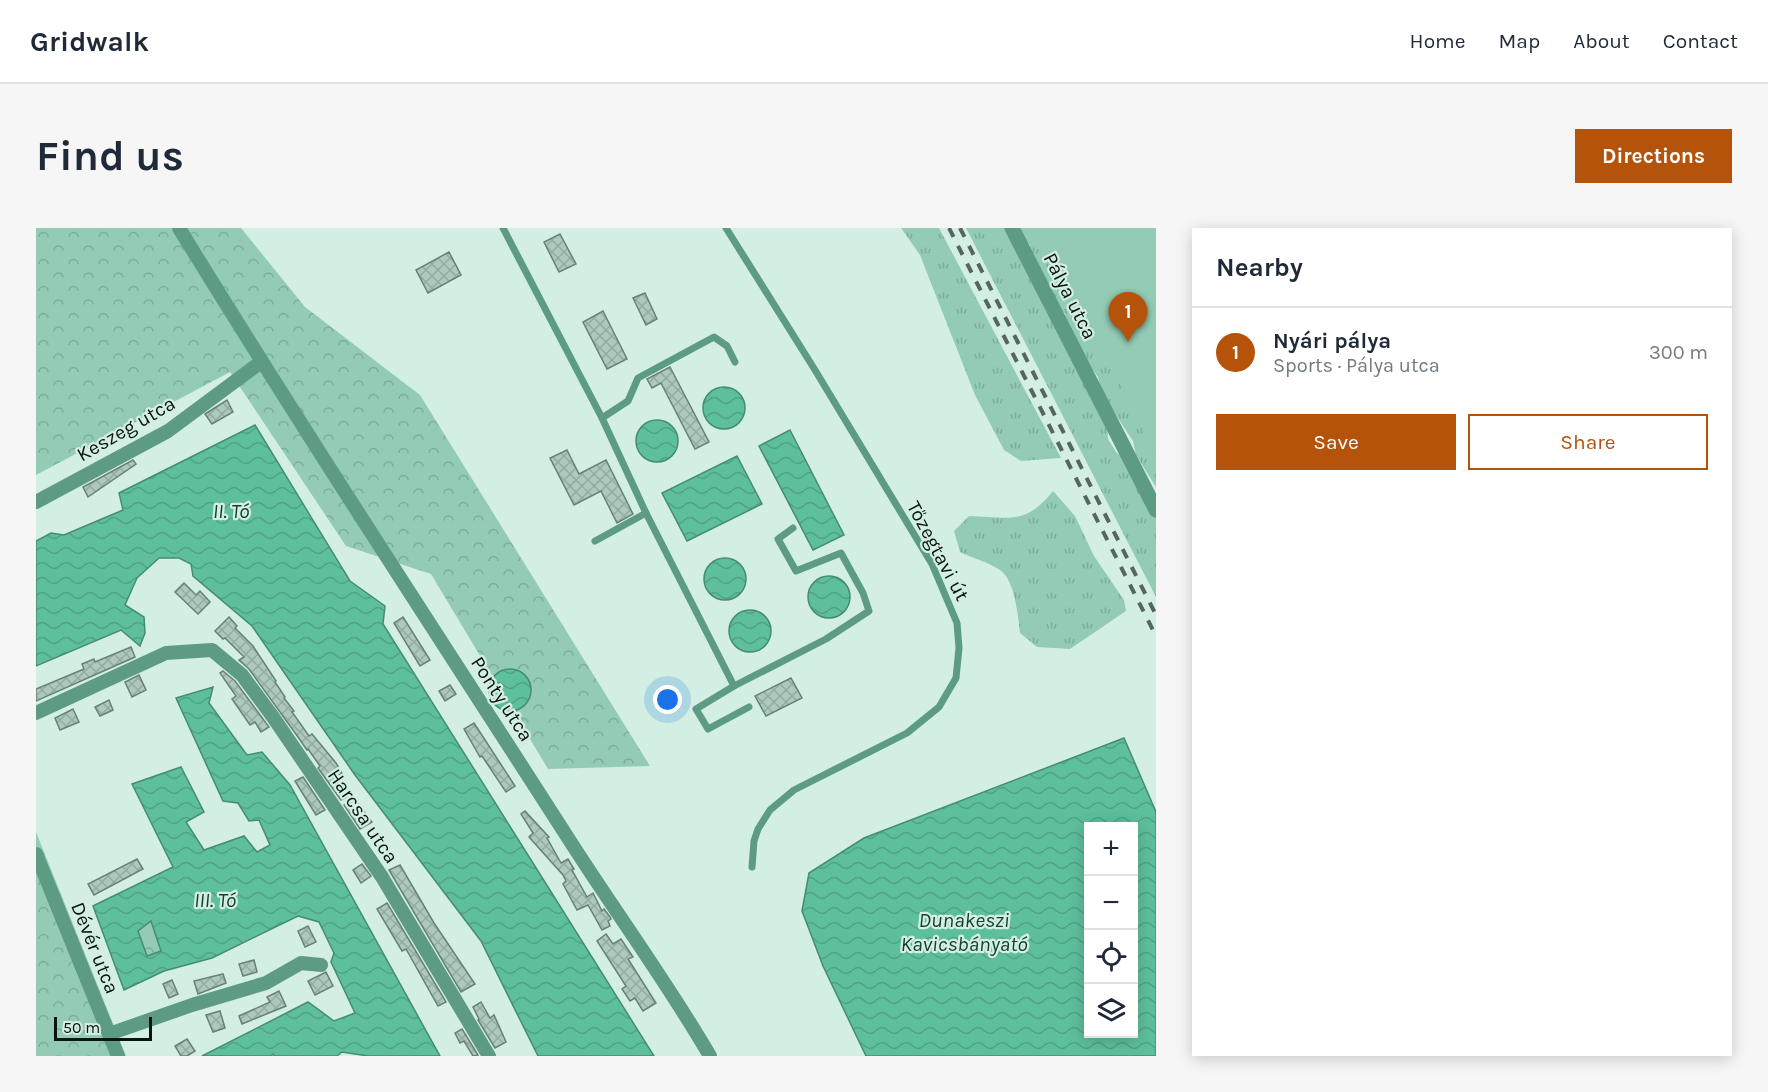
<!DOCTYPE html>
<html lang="en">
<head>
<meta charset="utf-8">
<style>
	body { margin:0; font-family:Karla,sans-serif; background:#f6f6f7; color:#1f2937 }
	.controls { position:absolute; right:18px; bottom:18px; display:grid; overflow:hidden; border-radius:0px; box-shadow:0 3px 15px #0003 }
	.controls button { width:54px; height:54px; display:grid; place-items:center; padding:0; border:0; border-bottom:2px solid #e0e1e3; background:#fff; color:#1f2937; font:30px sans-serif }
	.scale { position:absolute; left:18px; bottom:15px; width:98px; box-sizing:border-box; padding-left:6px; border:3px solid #0a1410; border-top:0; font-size:16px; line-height:21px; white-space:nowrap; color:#0a1410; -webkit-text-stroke:4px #d3efe3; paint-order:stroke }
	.you { position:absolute; left:632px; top:472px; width:21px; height:21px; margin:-15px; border:4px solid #fff; border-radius:50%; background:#1a73e8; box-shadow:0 0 0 9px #1a73e833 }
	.badge { display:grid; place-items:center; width:39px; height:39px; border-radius:50%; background:#b45309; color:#fff; font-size:20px; font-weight:700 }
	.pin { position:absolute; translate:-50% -50px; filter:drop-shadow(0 2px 3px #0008) }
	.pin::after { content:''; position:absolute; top:32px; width:21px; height:18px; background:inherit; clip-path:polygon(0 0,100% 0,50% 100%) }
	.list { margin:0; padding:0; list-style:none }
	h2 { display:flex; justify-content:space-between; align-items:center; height:78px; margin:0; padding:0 24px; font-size:26px }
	h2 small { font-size:20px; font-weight:400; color:#747a83 }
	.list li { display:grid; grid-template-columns:39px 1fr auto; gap:18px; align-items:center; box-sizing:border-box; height:90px; padding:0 24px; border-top:2px solid #e0e1e3 }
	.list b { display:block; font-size:22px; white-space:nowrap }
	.list p { margin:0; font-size:20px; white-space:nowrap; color:#747a83 }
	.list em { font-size:20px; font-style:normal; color:#747a83 }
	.actions { display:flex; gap:12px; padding:18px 24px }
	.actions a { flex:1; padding:14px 0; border:2px solid #b45309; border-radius:0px; text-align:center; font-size:21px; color:#b45309 }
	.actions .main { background:#b45309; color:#fff }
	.icon { flex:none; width:33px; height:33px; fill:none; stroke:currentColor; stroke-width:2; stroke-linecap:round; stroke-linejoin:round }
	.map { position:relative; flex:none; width:1120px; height:828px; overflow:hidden; border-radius:0px }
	header { display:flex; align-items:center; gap:36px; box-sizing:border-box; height:84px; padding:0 30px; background:#fff; border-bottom:2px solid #e0e1e3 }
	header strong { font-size:28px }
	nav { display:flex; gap:33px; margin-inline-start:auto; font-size:21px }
	.intro { display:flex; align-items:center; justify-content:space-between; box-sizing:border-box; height:144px; padding:0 36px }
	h1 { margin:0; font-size:42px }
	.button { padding:15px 27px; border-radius:0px; background:#b45309; color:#fff; font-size:21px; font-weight:700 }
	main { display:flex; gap:36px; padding:0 36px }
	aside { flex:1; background:#fff; border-radius:0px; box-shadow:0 3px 15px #0003 }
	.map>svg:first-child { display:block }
	.grass { fill:url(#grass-tufts) }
	.forest { fill:url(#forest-crowns) }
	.pitch { fill:#93cbb4 }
	.water { fill:url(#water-waves); stroke:#458c72; stroke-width:1.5; fill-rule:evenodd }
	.building { fill:url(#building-cross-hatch); stroke:#678176; stroke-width:1.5 }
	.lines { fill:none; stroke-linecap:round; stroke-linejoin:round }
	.service { stroke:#5d9b83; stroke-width:7 }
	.minor { stroke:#5d9b83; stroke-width:14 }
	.tertiary { stroke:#5d9b83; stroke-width:15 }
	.rail { stroke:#56665f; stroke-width:4; stroke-dasharray:10 10; stroke-linecap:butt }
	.labels { text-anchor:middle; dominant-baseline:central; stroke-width:4.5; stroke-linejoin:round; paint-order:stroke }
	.street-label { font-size:20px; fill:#0a1410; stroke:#d3efe3 }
	.water-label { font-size:21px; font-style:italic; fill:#133e30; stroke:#d3efe3 }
</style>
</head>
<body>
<header>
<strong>Gridwalk</strong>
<nav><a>Home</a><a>Map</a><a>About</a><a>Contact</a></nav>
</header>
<div class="intro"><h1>Find us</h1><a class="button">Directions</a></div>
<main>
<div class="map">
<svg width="1120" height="828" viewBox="0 0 1120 828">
	<defs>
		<pattern id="grass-tufts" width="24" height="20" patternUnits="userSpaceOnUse" patternTransform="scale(1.5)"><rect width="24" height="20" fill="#93cbb4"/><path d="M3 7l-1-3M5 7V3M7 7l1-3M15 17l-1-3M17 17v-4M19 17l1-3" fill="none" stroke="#7dad9a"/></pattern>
		<pattern id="forest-crowns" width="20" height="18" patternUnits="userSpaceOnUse" patternTransform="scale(1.5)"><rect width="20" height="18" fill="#93cbb4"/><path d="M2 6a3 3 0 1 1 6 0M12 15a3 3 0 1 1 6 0" fill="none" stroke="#7dad9a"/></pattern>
		<pattern id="water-waves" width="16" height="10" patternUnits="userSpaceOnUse" patternTransform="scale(1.5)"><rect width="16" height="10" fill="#5ebf9c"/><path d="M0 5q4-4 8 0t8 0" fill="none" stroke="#50a385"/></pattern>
		<pattern id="building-cross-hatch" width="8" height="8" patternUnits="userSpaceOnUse" patternTransform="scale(1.5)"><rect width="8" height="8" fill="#adc8bd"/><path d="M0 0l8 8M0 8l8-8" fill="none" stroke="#94aba1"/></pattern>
	</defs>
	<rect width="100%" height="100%" fill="#d3efe3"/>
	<g class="grass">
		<polygon points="865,0 903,0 1025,230 985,233 968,222 939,167 884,27"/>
		<polygon points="930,0 969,0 1071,196 1072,211 1080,224 1094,236 1120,282 1120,369"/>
		<polygon points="977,0 1016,0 1120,186 1120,259 1100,227 1097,213 1066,166 1062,149 1032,108 1029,86 1024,81 991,36 994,17"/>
		<path d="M1017 263 1039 288 1058 328 1088 372 1090 383 1034 421 1001 419 984 405C982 388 979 352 964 342 952 334 936 330 924 324L918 303 933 288C973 289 989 298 1017 263Z"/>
	</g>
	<g class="forest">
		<polygon points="0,0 205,0 269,79 384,167 614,538 512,541 395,346 310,318 194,144 0,247"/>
		<polygon points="0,604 90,828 0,828"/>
		<polygon points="116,692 125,723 111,728 102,703"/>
	</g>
	<polygon class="pitch" points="1006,0 1120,0 1120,229"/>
	<g class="water">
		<circle cx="688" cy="180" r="21"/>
		<circle cx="621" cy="213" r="21"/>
		<polygon points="219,197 314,353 349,378 347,396 618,828 502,828 445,713 319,547 216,398 157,348 155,336 143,330 123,330 101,350 89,377 108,389 109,405 104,418 85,402 0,438 0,313 15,305 28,307 87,282 83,265"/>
		<polygon points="754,202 808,307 777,322 723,218"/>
		<polygon points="701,228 726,276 651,313 626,265"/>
		<circle cx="689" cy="351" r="21"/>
		<circle cx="793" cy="369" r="21"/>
		<circle cx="714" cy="403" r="21"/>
		<circle cx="474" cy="462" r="21"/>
		<path d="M177 459 173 475 211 527 226 524 254 557 404 828H332L306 824 301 828H238L237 826 235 828H166L272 774 298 793 319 785 295 734 298 725 283 694 262 688 176 730 128 743 88 762 57 678 137 639 96 556 145 539 168 584 150 594 168 622 208 608 221 624 234 617 223 592 213 593 202 575 187 573 140 470ZM115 693 125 723 111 728 102 703Z"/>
		<path d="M1088 510 1120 584V828H830L787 738 766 683 773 645 828 610ZM1052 598H1098V806H1052Z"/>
	</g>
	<g class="building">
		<polygon points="524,6 540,36 523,44 508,14"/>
		<polygon points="413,24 425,47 392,65 380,42"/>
		<polygon points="609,65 621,91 610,97 597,70"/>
		<polygon points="567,83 591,131 571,141 547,94"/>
		<polygon points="634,139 673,214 659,221 625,155 616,160 611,151"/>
		<polygon points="191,172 197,184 176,196 169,186"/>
		<polygon points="531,222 543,246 570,232 597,286 581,295 565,263 538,277 514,230"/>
		<polygon points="97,232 100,236 52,269 47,259"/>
		<polygon points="148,355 160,367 164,363 174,374 162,386 139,364"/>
		<polygon points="193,389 201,398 199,400 217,418 240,453 239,454 249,469 248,470 258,483 256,484 273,508 276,506 300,535 306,545 300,549 311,569 305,572 282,540 284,538 272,521 271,522 262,509 213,441 203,432 208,429 189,410 187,411 179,403"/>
		<polygon points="367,389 394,432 384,438 358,395"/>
		<polygon points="95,419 99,429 0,473 0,461 48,441 46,436 58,431 59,434"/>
		<polygon points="187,443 199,453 233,499 225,504 219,494 214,497 196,471 200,468 184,445"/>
		<polygon points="103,447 110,462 96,469 89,454"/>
		<polygon points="755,450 766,470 730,488 719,468"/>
		<polygon points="414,457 420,466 409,473 403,463"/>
		<polygon points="73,472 77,482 64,488 59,479"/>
		<polygon points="37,481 43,494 24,502 19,490"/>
		<polygon points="438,495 479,558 470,564 446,528 444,529 428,501"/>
		<polygon points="267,549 289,582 280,587 259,553"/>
		<polygon points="318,570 336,594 324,601 308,577"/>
		<polygon points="489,583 513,609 511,610 525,635 532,631 538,641 536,642 551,669 557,665 566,683 568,681 574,689 575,691 572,693 574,698 566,702 552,677 541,682 527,656 530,653 527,647 493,609 497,605 485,586"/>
		<polygon points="101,631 107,641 58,667 52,656"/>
		<polygon points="326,636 335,648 325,655 317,642"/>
		<polygon points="364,637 398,695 439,756 425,764 353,642"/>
		<polygon points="351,675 410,774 402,778 370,721 366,723 341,681"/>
		<polygon points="272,698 280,714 269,719 262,703"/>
		<polygon points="570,706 577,716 585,711 597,729 592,731 620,775 607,783 599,770 594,773 586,761 590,758 561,713"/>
		<polygon points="218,732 221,744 207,748 203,736"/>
		<polygon points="290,744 297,758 279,767 272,753"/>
		<polygon points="187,746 190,755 162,766 158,753"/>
		<polygon points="136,752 142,766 133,770 127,756"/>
		<polygon points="243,763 250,778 206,796 203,788 234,774 231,769"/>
		<polygon points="445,774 454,790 458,787 470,814 459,820 442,792 443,791 437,779"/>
		<polygon points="184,783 189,800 177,804 170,787"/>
		<polygon points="426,801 442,827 437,828 428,813 424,815 419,805"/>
		<polygon points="151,811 159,823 151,828 145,828 139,818"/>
	</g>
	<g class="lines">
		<g class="service">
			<polyline points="467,0 566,190"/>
			<polyline points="690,0 779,142 896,336 921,395 923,420 920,450 903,479 871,505 758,562 734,582 722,601 718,613 716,639"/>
			<polyline points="610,285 566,190 592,173 602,150 678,109 691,118 699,134"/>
			<polyline points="559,313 610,285 698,458"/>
			<polyline points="713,479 672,501 660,481 698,458 790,411 833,383 827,365 805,325 760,343 742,311 757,300"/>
		</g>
		<g class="minor">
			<path d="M143 0C270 207 403 409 534 613 580 685 631 754 674 828"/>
			<polyline points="0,274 132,203 225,134"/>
			<polyline points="0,485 130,425 176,422 206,447 237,489 346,649 453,828"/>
			<polyline points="0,626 82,828"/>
			<polyline points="73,806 156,777 230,755 265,735 285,737"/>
		</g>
		<polyline class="tertiary" points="976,0 1120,282"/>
		<g class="rail">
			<polyline points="913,0 1120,408"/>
			<polyline points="924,0 1120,387"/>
		</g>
	</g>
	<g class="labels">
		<g class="street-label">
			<text transform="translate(1034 68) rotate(63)">Pálya utca</text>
			<text transform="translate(90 201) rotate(-30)">Keszeg utca</text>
			<text transform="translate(902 323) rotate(62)">Tőzegtavi út</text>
			<text transform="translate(466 471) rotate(57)">Ponty utca</text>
			<text transform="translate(327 588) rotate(56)">Harcsa utca</text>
			<text transform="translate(59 720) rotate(68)">Dévér utca</text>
		</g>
		<g class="water-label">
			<text x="195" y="283">II. Tó</text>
			<text x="179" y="672">III. Tó</text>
			<text x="928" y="692">Dunakeszi<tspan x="928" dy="24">Kavicsbányató</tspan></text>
		</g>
	</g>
</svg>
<div class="controls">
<button>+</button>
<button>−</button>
<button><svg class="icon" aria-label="locate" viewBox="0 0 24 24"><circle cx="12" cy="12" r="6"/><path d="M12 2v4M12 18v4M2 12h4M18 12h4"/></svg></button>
<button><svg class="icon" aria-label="layers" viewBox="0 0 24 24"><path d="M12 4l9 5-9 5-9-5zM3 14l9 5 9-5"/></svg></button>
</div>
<div class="scale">50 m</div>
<div class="you"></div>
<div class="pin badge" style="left:1092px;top:114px">1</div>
</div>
<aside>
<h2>Nearby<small></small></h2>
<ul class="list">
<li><span class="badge">1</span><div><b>Nyári pálya</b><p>Sports · Pálya utca</p></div><em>300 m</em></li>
</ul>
<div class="actions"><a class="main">Save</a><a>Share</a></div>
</aside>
</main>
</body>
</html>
